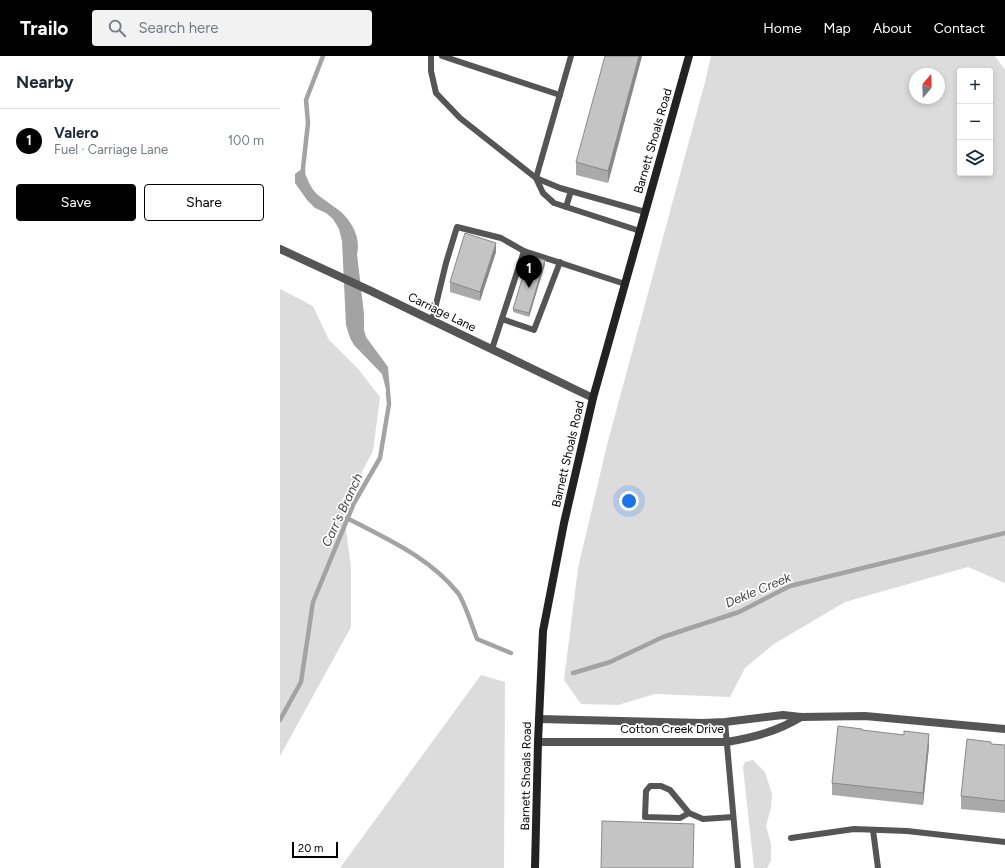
<!DOCTYPE html>
<html lang="en">
<head>
<meta charset="utf-8">
<style>
	body { margin:0; font-family:Figtree,sans-serif; background:#f2f2f3; color:#1f2937 }
	.controls { position:absolute; right:12px; top:12px; display:grid; overflow:hidden; border-radius:4px; box-shadow:0 2px 6px #0003 }
	.controls button { width:36px; height:36px; display:grid; place-items:center; padding:0; border:0; border-bottom:1px solid #e0e1e3; background:#fff; color:#1f2937; font:20px sans-serif }
	.compass { position:absolute; left:629px; top:12px; width:36px; height:36px; border-radius:50%; background:#fff; box-shadow:0 2px 6px #0003; rotate:19deg }
	.scale { position:absolute; left:12px; bottom:10px; width:46px; box-sizing:border-box; padding-left:4px; border:2px solid #000; border-top:0; font-size:11px; line-height:14px; white-space:nowrap; color:#000; -webkit-text-stroke:3px #fff; paint-order:stroke }
	.you { position:absolute; left:349px; top:445px; width:14px; height:14px; margin:-10px; border:3px solid #fff; border-radius:50%; background:#1a73e8; box-shadow:0 0 0 6px #1a73e833 }
	.badge { display:grid; place-items:center; width:26px; height:26px; border-radius:50%; background:#000; color:#fff; font-size:13px; font-weight:700 }
	.pin { position:absolute; translate:-50% -33px; filter:drop-shadow(0 1px 2px #0008) }
	.pin::after { content:''; position:absolute; top:21px; width:14px; height:12px; background:inherit; clip-path:polygon(0 0,100% 0,50% 100%) }
	.list { margin:0; padding:0; list-style:none }
	h2 { display:flex; justify-content:space-between; align-items:center; height:52px; margin:0; padding:0 16px; font-size:17px }
	h2 small { font-size:13px; font-weight:400; color:#747a83 }
	.list li { display:grid; grid-template-columns:26px 1fr auto; gap:12px; align-items:center; box-sizing:border-box; height:64px; padding:0 16px; border-top:1px solid #e0e1e3 }
	.list b { display:block; font-size:15px; white-space:nowrap }
	.list p { margin:0; font-size:13px; white-space:nowrap; color:#747a83 }
	.list em { font-size:13px; font-style:normal; color:#747a83 }
	.actions { display:flex; gap:8px; padding:12px 16px }
	.actions a { flex:1; padding:9px 0; border:1px solid #000; border-radius:4px; text-align:center; font-size:14px; color:#000 }
	.actions .main { background:#000; color:#fff }
	.icon { flex:none; width:22px; height:22px; fill:none; stroke:currentColor; stroke-width:2; stroke-linecap:round; stroke-linejoin:round }
	.map { position:relative; flex:none; width:725px; height:812px; overflow:hidden }
	header { display:flex; align-items:center; gap:24px; box-sizing:border-box; height:56px; padding:0 20px; background:#000; color:#fff }
	header strong { font-size:19px }
	nav { display:flex; gap:22px; margin-inline-start:auto; font-size:14px }
	.search { width:280px; height:36px; background:#f2f2f3; display:flex; align-items:center; gap:10px; box-sizing:border-box; padding:0 14px; border-radius:4px; color:#747a83; font-size:15px }
	main { display:flex }
	aside { flex:1; background:#fff }
	.map>svg:first-child { display:block }
	.green { fill:#dcdcdc; fill-rule:evenodd }
	.water { fill:#a3a3a3 }
	.lines { fill:none; stroke-linecap:round; stroke-linejoin:round }
	.stream { stroke:#a3a3a3; stroke-width:4.5 }
	.service { stroke:#555; stroke-width:6 }
	.minor { stroke:#555; stroke-width:8 }
	.secondary { stroke:#222; stroke-width:8 }
	.wall { fill:#a9a9a9 }
	.shaded-wall { fill:#898989 }
	.building { fill:#c4c4c4; stroke:#898989 }
	.labels { text-anchor:middle; dominant-baseline:central; stroke-width:3.5; stroke-linejoin:round; paint-order:stroke }
	.street-label { font-size:12px; fill:#000; stroke:#fff }
	.water-label { font-size:13px; font-style:italic; fill:#444; stroke:#fff }
</style>
</head>
<body>
<header>
<strong>Trailo</strong>
<div class="search"><svg class="icon" aria-label="search" viewBox="0 0 24 24"><circle cx="10" cy="10" r="6"/><path d="M15 15l6 6"/></svg>Search here</div>
<nav><a>Home</a><a>Map</a><a>About</a><a>Contact</a></nav>
</header>
<main>
<aside>
<h2>Nearby<small></small></h2>
<ul class="list">
<li><span class="badge">1</span><div><b>Valero</b><p>Fuel · Carriage Lane</p></div><em>100 m</em></li>
</ul>
<div class="actions"><a class="main">Save</a><a>Share</a></div>
</aside>
<div class="map">
<svg width="725" height="812" viewBox="0 0 725 812">
	<rect width="100%" height="100%" fill="#fff"/>
	<g class="green">
		<path d="M431 0H715L725 14V527L688 511 565 546 494 588 465 612 450 641 375 638 338 649 301 648 284 624 298 512 327 389 425 26ZM680 15H710V117H680ZM635 18H659V42H635Z"/>
		<polygon points="0,233 33,250 49,284 79,314 100,341 93,395 63,451 71,511 71,571 0,700"/>
		<polygon points="201,619 225,626 224,812 60,812"/>
		<polygon points="473,704 485,716 492,738 491,752 486,770 491,788 491,805 487,812 474,812 463,711 465,706"/>
	</g>
	<path class="water" d="M23 112C27 122 30 132 38 139 45 145 54 150 61 156 72 166 81 182 77 198L84 258V274L86 281 108 311 110 334 108 341 102 318 74 289 70 282 66 269 62 185 59 173 53 163 46 157 35 152 27 144 15 127V118Z"/>
	<g class="lines">
		<g class="stream">
			<polyline points="23,117 23,112 28,67 26,44 43,0"/>
			<path d="M67 462C107 483 149 501 178 537 184 545 193 572 197 583L231 597"/>
			<polyline points="293,617 330,606 383,581 459,556 510,530 725,477"/>
			<polyline points="0,664 21,626 33,546 74,447 100,402 109,348 108,336"/>
		</g>
		<g class="service">
			<polyline points="151,0 151,15 156,37 180,62 256,122 280,132 365,156"/>
			<polyline points="162,0 280,39"/>
			<polyline points="291,0 256,122 263,137 274,147 360,175"/>
			<polyline points="286,151 291,135"/>
			<polyline points="222,263 254,274 280,206"/>
			<polyline points="152,265 166,207 177,171 221,182 244,195"/>
			<polyline points="212,293 244,195 345,228"/>
			<polyline points="445,666 458,812"/>
			<polyline points="409,757 400,762 365,761 366,735 370,730 381,730 390,734 409,757 423,763 453,761"/>
			<polyline points="593,774 598,812"/>
			<polyline points="511,782 574,773 627,775 725,786"/>
		</g>
		<g class="minor">
			<polyline points="0,193 91,235 313,342"/>
			<polyline points="259,663 423,667 445,666 503,659 521,661 585,660 725,673"/>
			<path d="M258 686H447C474 681 496 676 521 661"/>
		</g>
		<polyline class="secondary" points="255,812 258,686 263,575 284,467 313,342 409,0"/>
	</g>
	<g class="wall">
		<polygon points="362,0 328,127 296,119 296,106"/>
		<polygon points="216,196 200,245 170,236 170,226"/>
		<polygon points="265,208 249,261 233,256 233,253"/>
		<polygon points="582,674 649,690 643,749 552,739 552,727"/>
		<polygon points="711,688 725,689 725,757 681,753 681,740"/>
	</g>
	<g class="shaded-wall">
		<polygon points="359,0 362,0 328,127 328,115"/>
		<polygon points="216,187 216,196 200,245 200,236"/>
		<polygon points="265,204 265,208 249,261 249,257"/>
		<polygon points="649,678 649,690 643,749 643,737"/>
	</g>
	<g class="building">
		<polygon points="325,0 359,0 328,115 296,106"/>
		<polygon points="185,177 216,187 200,236 170,226"/>
		<polygon points="249,200 265,204 249,257 233,253"/>
		<polygon points="558,670 582,673 582,674 624,679 624,675 649,678 643,737 552,727"/>
		<polygon points="687,683 711,686 711,688 725,689 725,745 681,740"/>
		<polygon points="322,765 414,768 413,812 321,812"/>
	</g>
	<g class="labels">
		<g class="street-label">
			<text transform="translate(373 85) rotate(-74)">Barnett Shoals Road</text>
			<text transform="translate(162 256) rotate(26)">Carriage Lane</text>
			<text transform="translate(288 398) rotate(-77)">Barnett Shoals Road</text>
			<text x="392" y="673">Cotton Creek Drive</text>
			<text transform="translate(246 720) rotate(-89)">Barnett Shoals Road</text>
		</g>
		<g class="water-label">
			<text transform="translate(62 454) rotate(-65)">Carr's Branch</text>
			<text transform="translate(478 534) rotate(-23)">Dekle Creek</text>
		</g>
	</g>
</svg>
<div class="controls">
<button>+</button>
<button>−</button>
<button><svg class="icon" aria-label="layers" viewBox="0 0 24 24"><path d="M12 4l9 5-9 5-9-5zM3 14l9 5 9-5"/></svg></button>
</div>
<svg class="compass" viewBox="-18 -18 36 36"><path d="M0-13l5 13h-10z" fill="#e53935"/><path d="M0 13l5-13h-10z" fill="#747a83"/></svg>
<div class="scale">20 m</div>
<div class="you"></div>
<div class="pin badge" style="left:249px;top:232px">1</div>
</div>
</main>
</body>
</html>
